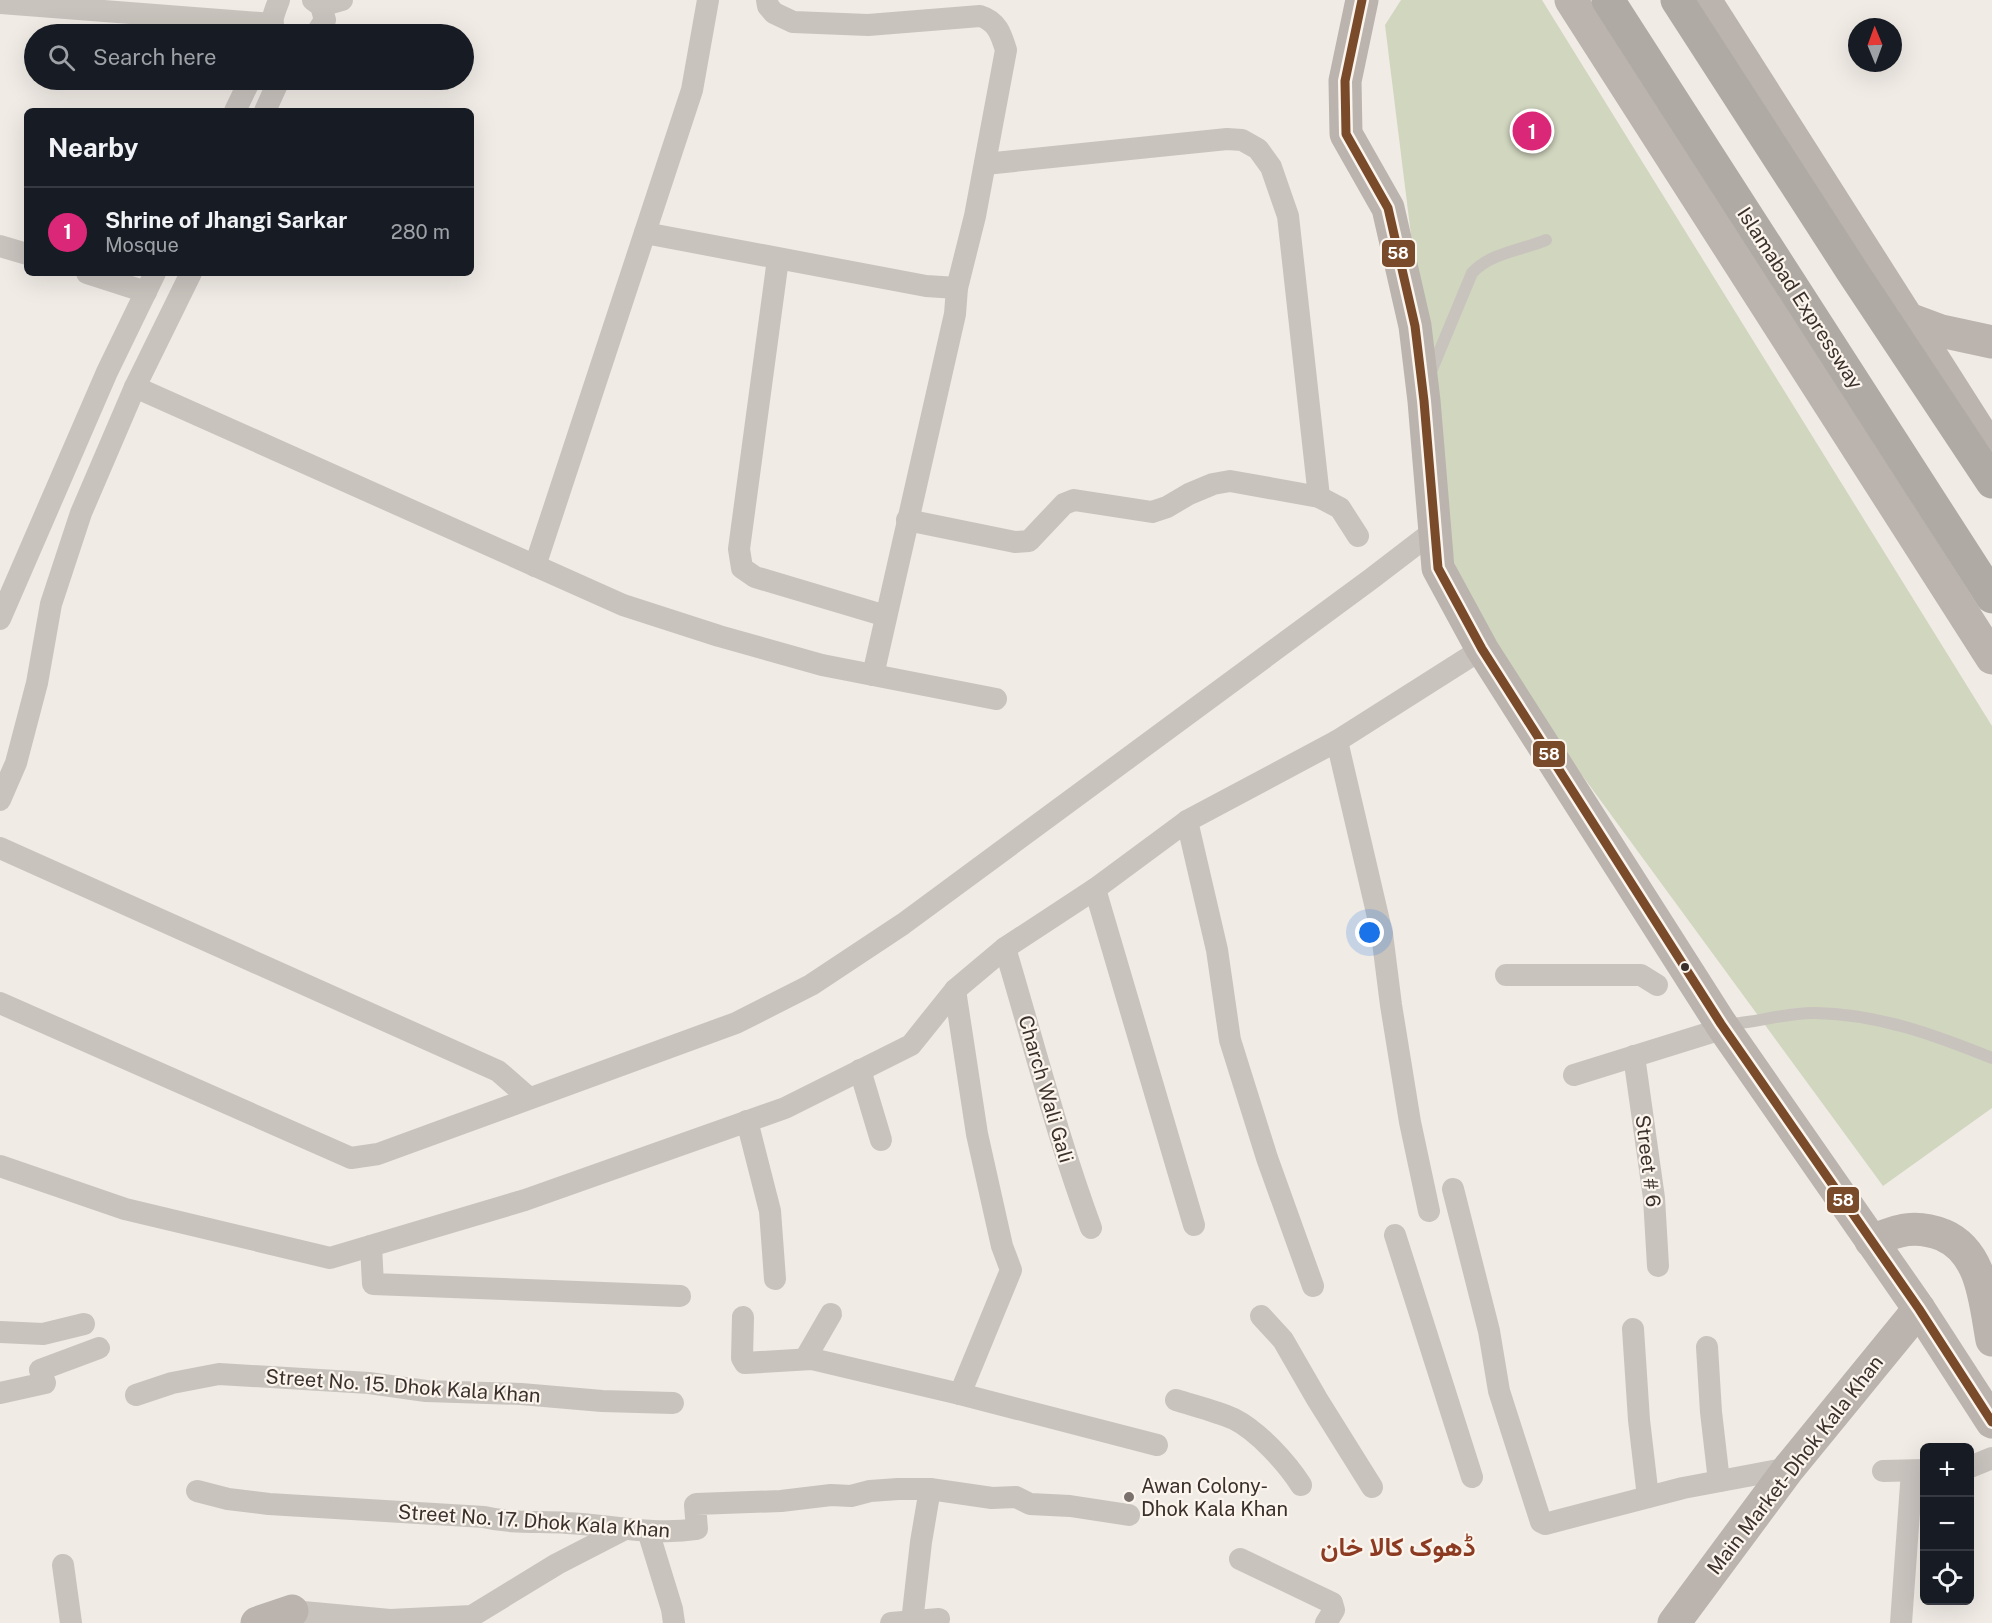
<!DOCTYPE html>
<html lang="en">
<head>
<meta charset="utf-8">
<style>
	body { margin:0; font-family:"Public Sans",Vazirmatn,sans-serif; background:#20242c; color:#f1f3f6 }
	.controls { position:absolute; right:18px; bottom:18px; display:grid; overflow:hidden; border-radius:9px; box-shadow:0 6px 24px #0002 }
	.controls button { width:54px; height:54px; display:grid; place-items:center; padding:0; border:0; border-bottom:2px solid #363941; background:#171b24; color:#f1f3f6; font:30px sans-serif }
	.compass { position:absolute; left:1848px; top:18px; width:54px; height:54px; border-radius:50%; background:#171b24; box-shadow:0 6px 24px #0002; rotate:359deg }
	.you { position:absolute; left:1370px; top:933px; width:21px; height:21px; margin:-15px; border:4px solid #fff; border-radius:50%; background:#1a73e8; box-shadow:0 0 0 9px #1a73e833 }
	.badge { display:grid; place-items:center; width:39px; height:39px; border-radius:50%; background:#db2777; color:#fff; font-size:20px; font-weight:700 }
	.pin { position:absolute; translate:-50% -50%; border:3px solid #fff; box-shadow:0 2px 6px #0006 }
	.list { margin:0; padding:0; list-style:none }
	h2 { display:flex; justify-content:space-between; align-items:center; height:78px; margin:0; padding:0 24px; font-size:26px }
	h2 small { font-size:20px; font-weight:400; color:#9ea1a6 }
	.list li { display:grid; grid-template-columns:39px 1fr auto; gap:18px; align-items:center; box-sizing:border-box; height:90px; padding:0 24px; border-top:2px solid #363941 }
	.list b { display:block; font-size:22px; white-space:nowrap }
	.list p { margin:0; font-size:20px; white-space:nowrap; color:#9ea1a6 }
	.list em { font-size:20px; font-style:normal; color:#9ea1a6 }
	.icon { flex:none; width:33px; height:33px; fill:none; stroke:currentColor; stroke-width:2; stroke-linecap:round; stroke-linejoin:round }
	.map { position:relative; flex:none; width:1992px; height:1623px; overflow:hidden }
	.search { position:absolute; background:#171b24; box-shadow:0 6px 24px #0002; left:24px; top:24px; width:450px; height:66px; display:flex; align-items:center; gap:15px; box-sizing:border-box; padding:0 21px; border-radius:33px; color:#9ea1a6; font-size:22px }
	.panel { position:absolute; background:#171b24; box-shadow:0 6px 24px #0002; left:24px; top:108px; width:450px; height:168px; border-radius:9px }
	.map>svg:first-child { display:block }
	.green { fill:#d1d6bf }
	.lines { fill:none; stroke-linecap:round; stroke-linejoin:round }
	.lane { stroke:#c9c3be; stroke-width:12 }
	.street { stroke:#c9c3be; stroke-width:22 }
	.secondary { stroke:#bab3ae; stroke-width:33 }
	.highway { stroke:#afaaa4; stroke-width:33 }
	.bus-1-casing { stroke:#fbf5ee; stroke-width:14 }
	.bus-1 { stroke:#7a4b2a; stroke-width:9 }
	.bus-dot { fill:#3b302b; stroke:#fbf5ee; stroke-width:2 }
	.poi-dot { fill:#7a716c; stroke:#fbf5ee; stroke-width:2 }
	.labels { text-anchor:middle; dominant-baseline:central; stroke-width:4.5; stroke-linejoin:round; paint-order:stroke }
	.street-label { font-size:20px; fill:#3b302b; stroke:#fbf5ee }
	.poi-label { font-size:20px; fill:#3b302b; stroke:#fbf5ee; text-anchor:start }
	.district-label { font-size:26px; font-weight:bold; fill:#8c3b22; stroke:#fbf5ee }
	.line-badge { stroke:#fbf5ee; stroke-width:2 }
	.badge-label { font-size:16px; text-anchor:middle; font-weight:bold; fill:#fff }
</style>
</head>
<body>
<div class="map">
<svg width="1992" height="1623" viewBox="0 0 1992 1623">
	<rect width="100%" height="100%" fill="#f0ebe5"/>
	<polygon class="green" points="1401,0 1542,0 1992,726 1992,1108 1883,1186 1461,610 1436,437 1385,25"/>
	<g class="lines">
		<g class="lane">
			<path d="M1430 374 1472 273C1490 253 1522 250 1546 240"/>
			<path d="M1725 1024C1756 1024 1785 1012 1816 1013 1878 1014 1935 1035 1992 1058"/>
		</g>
		<g class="street">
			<polyline points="313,0 321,6 325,20 316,34"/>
			<polyline points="0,3 273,24"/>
			<polyline points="321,6 342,0"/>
			<path d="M274 34C269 23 275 11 279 0"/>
			<polyline points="235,111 250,80"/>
			<polyline points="265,111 279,80"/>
			<polyline points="985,164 1227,139 1242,140 1258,149 1271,167 1288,216 1319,497"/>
			<path d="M645 233 926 286 957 288 975 216 1006 50C1001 34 997 21 980 16L868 25 793 22 774 13 768 6 767 0"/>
			<polyline points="0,246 27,254"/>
			<polyline points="778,259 739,549 742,568 755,577 886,616"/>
			<polyline points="87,273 146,292"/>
			<polyline points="135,387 623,605 719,636 822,665 996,699"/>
			<polyline points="907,520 1015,542 1029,541 1064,504 1074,500 1152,512 1167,507 1189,494 1213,484 1230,481 1319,497 1340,508 1358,536"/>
			<polyline points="535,566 692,90 708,0"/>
			<polyline points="0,619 107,372 155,273"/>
			<polyline points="873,675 955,314 957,288"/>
			<polyline points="1337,741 1382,934 1391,1005 1410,1122 1429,1211"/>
			<polyline points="0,800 16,763 37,683 51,604 81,513 135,387 191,273"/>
			<polyline points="1187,821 1217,950 1230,1040 1267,1158 1313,1286"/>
			<polyline points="0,848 498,1071 529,1098"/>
			<polyline points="1095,889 1194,1225"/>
			<path d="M1005 948C1033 1041 1057 1136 1091 1228"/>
			<polyline points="1506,975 1641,975 1657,985"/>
			<polyline points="955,990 977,1134 1002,1246 1011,1270 960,1394"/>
			<polyline points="0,1003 351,1158 378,1154 736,1023 811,985 903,924 1371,579 1435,530"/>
			<polyline points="1634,1056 1654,1198 1658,1266"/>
			<polyline points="860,1070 881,1140"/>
			<polyline points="1574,1075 1725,1028"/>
			<polyline points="747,1121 770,1211 775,1279"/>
			<polyline points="0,1166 125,1209 330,1258 525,1200 785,1108 911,1045 955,990 1005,948 1095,889 1187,821 1337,741 1482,649"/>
			<polyline points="1453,1189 1489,1331 1499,1391 1541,1522 1545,1524 1683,1488 1789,1468"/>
			<polyline points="1395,1235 1472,1477"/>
			<polyline points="371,1246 373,1284 680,1296"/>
			<polyline points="1261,1316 1283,1340 1317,1399 1372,1487"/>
			<polyline points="743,1317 742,1358 745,1363 812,1359 960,1394 1157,1445"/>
			<polyline points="1633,1329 1639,1420 1648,1497"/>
			<polyline points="0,1332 43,1334 84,1324"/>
			<polyline points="1707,1347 1711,1412 1719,1481"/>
			<polyline points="805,1359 831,1314"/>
			<polyline points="0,1393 45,1383 40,1370 99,1348"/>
			<polyline points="136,1395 172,1383 219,1374 369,1383 426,1391 521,1394 602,1401 673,1403"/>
			<path d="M1176 1400C1195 1406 1216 1411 1234 1419 1258 1431 1287 1463 1301 1485"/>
			<polyline points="1970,1467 1992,1458"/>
			<polyline points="1883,1471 1924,1470"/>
			<path d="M197 1491 228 1499 269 1504 484 1517C512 1524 539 1521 567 1523 610 1525 653 1536 697 1529L695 1505 696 1504 781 1501 831 1495 851 1496 870 1491 898 1489H930L992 1498 1016 1497 1030 1504 1070 1506 1129 1515"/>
			<polyline points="648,1531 672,1609 674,1623"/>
			<polyline points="1240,1559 1332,1603 1334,1610 1326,1623"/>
			<polyline points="63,1565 71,1623"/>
			<polyline points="292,1611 390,1620 472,1616 557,1564 623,1530"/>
			<polyline points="912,1622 921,1542 930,1489"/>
			<polyline points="891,1623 939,1619"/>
			<polyline points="1901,1623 1912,1471"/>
		</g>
		<g class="secondary">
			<polyline points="1362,0 1345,81 1346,134 1388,208 1415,326 1424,401 1438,568 1482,649 1721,1024 1919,1309 1992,1422"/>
			<polyline points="1571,0 1992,658"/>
			<polyline points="1705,0 1992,451"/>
			<polyline points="1906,318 1941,331 1992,342"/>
			<path d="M1871 1241C1898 1230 1915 1224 1943 1235 1983 1252 1985 1303 1992 1340"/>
			<polyline points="257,1623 292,1611"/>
			<polyline points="1674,1623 1789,1468 1919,1309"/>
		</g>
		<g class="highway">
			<polyline points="1608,0 1992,597"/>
			<polyline points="1677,0 1852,271 1992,482"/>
		</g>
		<defs>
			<polyline id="bus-1" points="1362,0 1345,81 1346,134 1388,208 1415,326 1424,401 1438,568 1482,649 1721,1024 1919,1309 1992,1422"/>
		</defs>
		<use href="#bus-1" class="bus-1-casing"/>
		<use href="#bus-1" class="bus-1"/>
	</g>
	<circle class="bus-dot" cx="1685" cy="967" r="5"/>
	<circle class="poi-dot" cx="1129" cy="1497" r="6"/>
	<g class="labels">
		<g class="street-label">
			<text transform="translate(1800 298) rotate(57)">Islamabad Expressway</text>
			<text transform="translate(1046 1089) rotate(74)">Charch Wali Gali</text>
			<text transform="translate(1648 1161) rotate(83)">Street # 6</text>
			<text transform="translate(403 1386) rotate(4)">Street No. 15. Dhok Kala Khan</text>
			<text transform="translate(1795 1465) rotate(-52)">Main Market- Dhok Kala Khan</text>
			<text transform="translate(534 1521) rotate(4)">Street No. 17. Dhok Kala Khan</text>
		</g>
		<g class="poi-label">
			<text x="1141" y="1486">Awan Colony-<tspan x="1141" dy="23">Dhok Kala Khan</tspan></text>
		</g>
		<g class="district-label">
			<text x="1398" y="1546">ڈھوک کالا خان</text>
		</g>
	</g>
	<g class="line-badge">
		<rect x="1381" y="239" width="35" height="29" rx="6" fill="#7a4b2a"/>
		<rect x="1532" y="740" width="34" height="28" rx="6" fill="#7a4b2a"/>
		<rect x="1826" y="1186" width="34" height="28" rx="6" fill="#7a4b2a"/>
	</g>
	<g class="badge-label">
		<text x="1398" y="259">58</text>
		<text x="1549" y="760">58</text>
		<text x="1843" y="1206">58</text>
	</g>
</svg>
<div class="controls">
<button>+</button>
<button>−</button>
<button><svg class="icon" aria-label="locate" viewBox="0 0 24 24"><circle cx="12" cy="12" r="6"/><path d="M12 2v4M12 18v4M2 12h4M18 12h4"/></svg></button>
</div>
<svg class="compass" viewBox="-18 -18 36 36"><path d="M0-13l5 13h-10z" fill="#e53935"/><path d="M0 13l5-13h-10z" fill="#9ea1a6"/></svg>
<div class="you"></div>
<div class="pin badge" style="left:1532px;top:131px">1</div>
<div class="search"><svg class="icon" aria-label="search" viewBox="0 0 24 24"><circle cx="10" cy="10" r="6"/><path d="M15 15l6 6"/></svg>Search here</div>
<section class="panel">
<h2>Nearby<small></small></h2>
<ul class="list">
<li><span class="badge">1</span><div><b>Shrine of Jhangi Sarkar</b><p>Mosque</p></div><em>280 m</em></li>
</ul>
</section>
</div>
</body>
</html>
